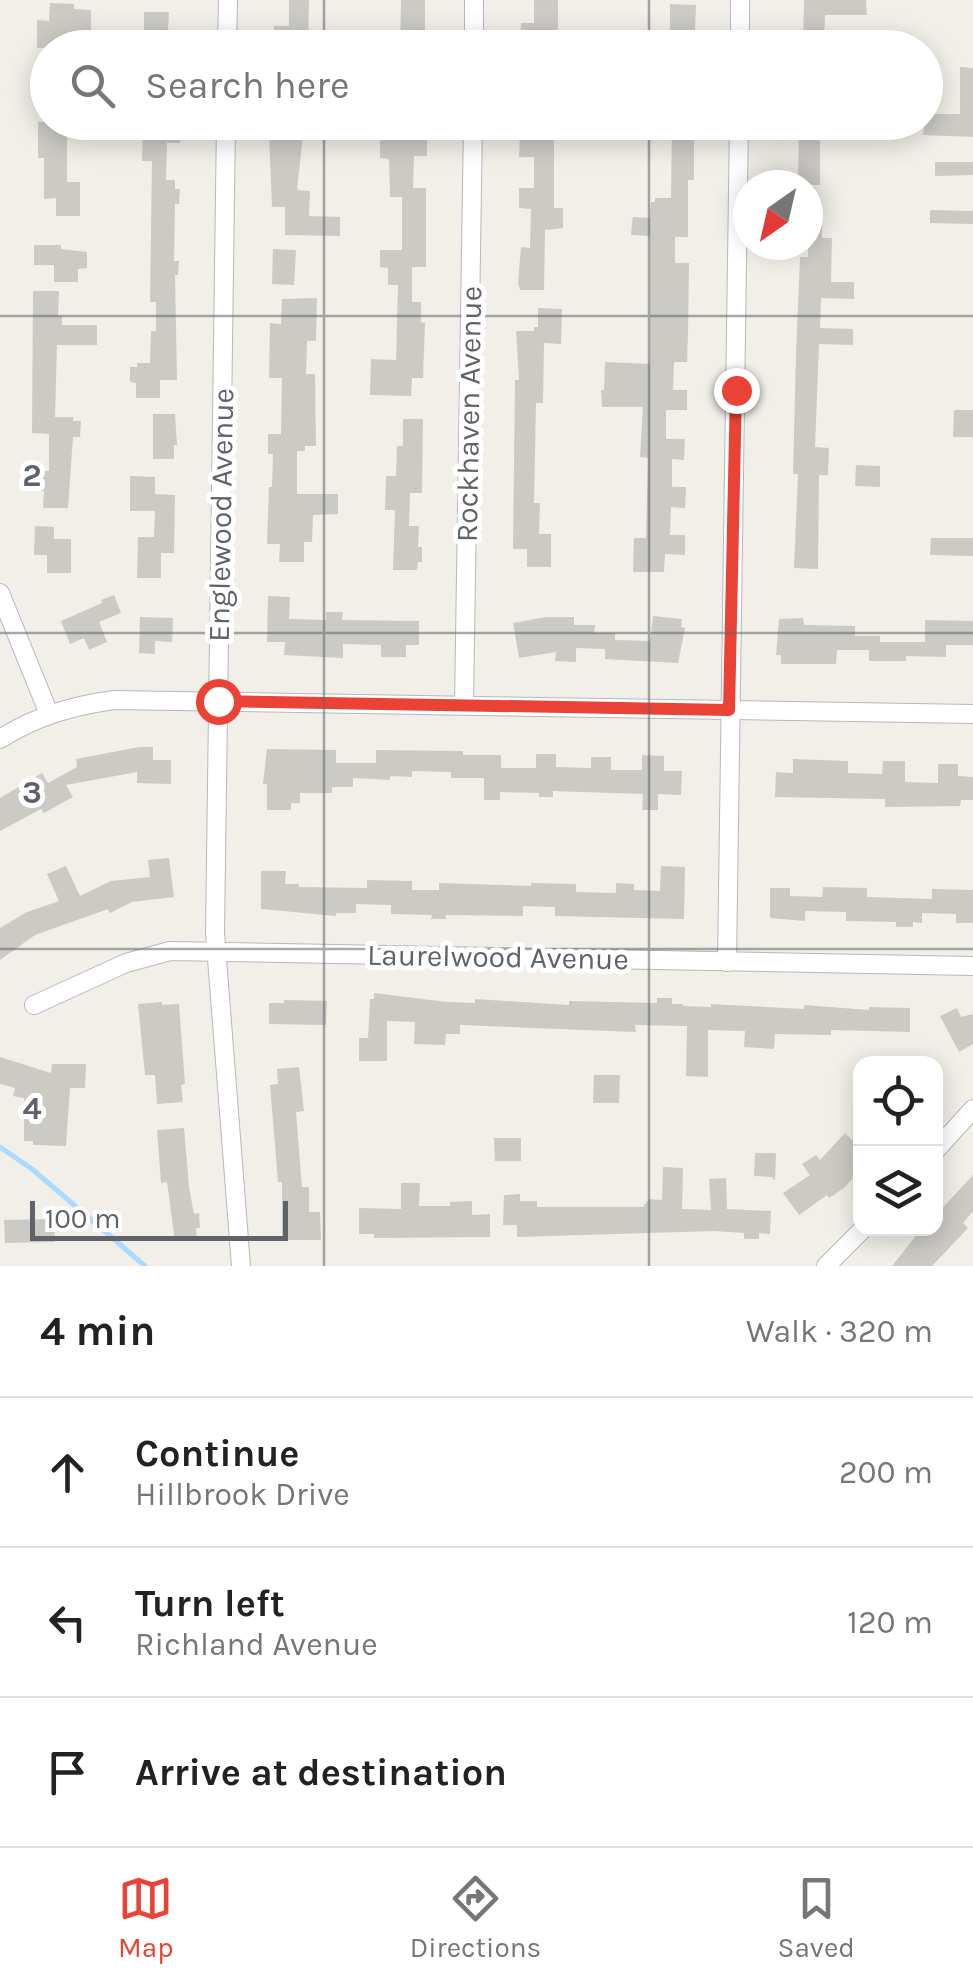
<!DOCTYPE html>
<html lang="en">
<head>
<meta charset="utf-8">
<style>
	body { margin:0; font-family:Karla,sans-serif; background:#f2f2f2; color:#222 }
	.controls { position:absolute; right:30px; bottom:30px; display:grid; overflow:hidden; border-radius:20px; box-shadow:0 5px 25px #0003 }
	.controls button { width:90px; height:90px; display:grid; place-items:center; padding:0; border:0; border-bottom:2px solid #e0e0e0; background:#fff; color:#222; font:50px sans-serif }
	.compass { position:absolute; left:733px; top:170px; width:90px; height:90px; border-radius:50%; background:#fff; box-shadow:0 5px 25px #0003; rotate:214deg }
	.scale { position:absolute; left:30px; bottom:25px; width:258px; box-sizing:border-box; padding-left:10px; border:5px solid #5f6368; border-top:0; font-size:28px; line-height:35px; white-space:nowrap; color:#5f6368; -webkit-text-stroke:8px #fff; paint-order:stroke }
	.stop { position:absolute; width:30px; height:30px; margin:-22px; border:8px solid #ea4335; border-radius:50%; background:#fff }
	.stop.end { background:#ea4335; border-color:#fff; box-shadow:0 2px 10px #0008 }
	.list { margin:0; padding:0; list-style:none }
	h2 { display:flex; justify-content:space-between; align-items:center; height:130px; margin:0; padding:0 40px; font-size:42px }
	h2 small { font-size:32px; font-weight:400; color:#767676 }
	.list li { display:grid; grid-template-columns:65px 1fr auto; gap:30px; align-items:center; box-sizing:border-box; height:150px; padding:0 40px; border-top:2px solid #e0e0e0 }
	.list b { display:block; font-size:38px; white-space:nowrap }
	.list p { margin:0; font-size:32px; white-space:nowrap; color:#767676 }
	.list em { font-size:32px; font-style:normal; color:#767676 }
	.icon { flex:none; width:55px; height:55px; fill:none; stroke:currentColor; stroke-width:2; stroke-linecap:round; stroke-linejoin:round }
	.map { position:relative; flex:none; width:973px; height:1266px; overflow:hidden }
	.search { position:absolute; background:#fff; box-shadow:0 5px 25px #0003; left:30px; right:30px; top:30px; height:110px; display:flex; align-items:center; gap:25px; box-sizing:border-box; padding:0 35px; border-radius:55px; color:#767676; font-size:38px }
	.sheet { height:580px; background:#fff }
	nav { display:flex; justify-content:space-around; align-items:center; box-sizing:border-box; height:140px; border-top:2px solid #e0e0e0; background:#fff; font-size:28px; color:#767676 }
	nav a { display:grid; justify-items:center; gap:5px }
	nav .on { color:#ea4335 }
	.map>svg:first-child { display:block }
	.lines { fill:none; stroke-linecap:round; stroke-linejoin:round }
	.stream { stroke:#aadaff; stroke-width:5 }
	.building { fill:#cccac5 }
	.street-casing { stroke:#b5b8bc; stroke-width:20 }
	.street { stroke:#fff; stroke-width:18 }
	.route { stroke:#ea4335; stroke-width:12 }
	.grid { fill:none; stroke:#5f6368; stroke-width:2.5; stroke-opacity:0.55 }
	.labels { text-anchor:middle; dominant-baseline:central; stroke-width:10; stroke-linejoin:round; paint-order:stroke }
	.street-label { font-size:30px; fill:#5f6368; stroke:#fff }
	.grid-label { font-size:32px; text-anchor:middle; font-weight:bold; fill:#5f6368; stroke:#fff; stroke-width:10; stroke-linejoin:round; paint-order:stroke }
</style>
</head>
<body>
<div class="map">
<svg width="973" height="1266" viewBox="0 0 973 1266">
	<rect width="100%" height="100%" fill="#f1efe8"/>
	<g class="lines">
		<polyline class="stream" points="0,1147 32,1169 145,1266"/>
	</g>
	<g class="building">
		<polygon points="289,0 309,0 308,48 274,48 274,26 289,26"/>
		<polygon points="401,0 425,0 425,48 400,48"/>
		<polygon points="534,0 558,0 558,48 533,48 534,43 520,43 521,23 534,23"/>
		<polygon points="804,0 866,0 867,15 825,15 824,48 803,48"/>
		<polygon points="50,3 74,4 74,9 91,10 91,38 68,38 68,48 37,48 37,20 49,21"/>
		<polygon points="670,4 696,5 695,30 670,30"/>
		<polygon points="144,12 169,12 168,30 182,30 182,48 144,46"/>
		<polygon points="960,67 973,68 973,137 923,135 926,114 960,114"/>
		<polygon points="38,122 67,122 67,182 80,182 80,216 56,216 56,198 44,199 44,158 38,158"/>
		<polygon points="672,122 694,122 694,180 688,180 688,237 675,237 675,263 689,263 688,334 687,362 674,362 673,390 687,390 687,410 666,410 666,439 685,439 684,460 672,459 672,487 686,487 685,508 671,507 670,535 685,535 685,555 665,554 664,572 633,572 634,538 646,538 648,458 640,457 643,407 602,407 601,390 604,390 605,362 650,364 650,236 631,235 632,222 633,217 650,218 651,202 655,202 655,198 671,198"/>
		<polygon points="799,122 820,122 820,185 799,185 798,182"/>
		<polygon points="155,123 180,124 180,143 167,143 166,180 175,180 175,189 180,189 179,204 175,204 174,261 179,261 178,275 175,275 177,380 160,380 160,398 136,398 136,383 130,382 130,367 137,367 137,363 150,363 151,331 156,331 156,302 150,302 152,161 142,161 143,127 155,127"/>
		<polygon points="520,133 554,133 554,208 563,208 563,228 545,230 544,290 520,290 518,283 521,247 530,248 531,209 519,208 519,188 534,188 534,157 519,157"/>
		<polygon points="269,135 303,135 297,190 310,191 309,216 340,217 340,236 285,235 285,207 272,207"/>
		<polygon points="380,138 427,140 427,156 414,156 413,188 426,188 426,267 412,267 412,302 421,302 421,322 425,323 423,378 412,378 411,396 370,395 371,359 396,360 398,285 388,285 388,268 380,267 380,250 402,250 402,197 390,197 389,159 380,158"/>
		<polygon points="935,162 973,162 973,175 935,176"/>
		<polygon points="930,210 973,211 973,224 930,223"/>
		<polygon points="808,211 822,211 822,238 832,238 831,282 854,282 854,299 821,298 820,328 853,329 853,345 819,344 815,447 829,448 828,475 819,475 818,569 794,568 798,474 793,474 796,353 800,257 808,257"/>
		<polygon points="34,245 61,245 61,249 87,252 87,268 78,269 78,282 54,282 54,265 34,265"/>
		<polygon points="273,249 296,250 294,285 272,284"/>
		<polygon points="33,291 59,291 58,316 62,316 62,325 97,325 97,345 57,345 55,417 73,417 73,421 81,421 80,437 73,437 68,508 43,508 44,491 30,491 30,470 49,471 49,434 32,433"/>
		<polygon points="317,298 316,341 307,341 306,374 315,374 316,446 305,446 305,451 297,451 297,494 338,494 338,514 313,515 312,542 304,542 304,562 279,562 280,544 267,544 269,487 272,487 273,454 268,454 268,434 281,434 282,378 269,378 270,323 281,324 282,299"/>
		<polygon points="538,308 562,309 561,344 544,343 543,403 536,403 534,503 540,503 539,534 551,534 551,567 527,567 527,549 513,549 515,380 519,380 516,331 534,331 534,327 538,327"/>
		<polygon points="954,410 973,410 973,437 953,437"/>
		<polygon points="153,414 175,414 177,445 174,445 174,459 153,459"/>
		<polygon points="403,419 423,419 422,493 410,493 409,526 419,526 418,547 422,547 422,562 418,562 417,570 393,570 395,510 385,510 386,476 396,476 397,446 403,446"/>
		<polygon points="856,465 880,466 880,487 855,486"/>
		<polygon points="130,476 155,477 155,494 175,495 174,553 161,553 161,578 137,578 138,537 154,537 155,511 130,511"/>
		<polygon points="35,526 54,527 54,539 71,539 71,573 47,573 47,555 34,555"/>
		<polygon points="931,538 973,538 973,556 930,555"/>
		<polygon points="114,595 121,613 99,622 107,642 89,650 84,638 70,644 61,621 102,603 101,600"/>
		<polygon points="268,596 290,597 289,619 326,620 326,612 343,612 342,620 419,621 419,645 406,645 406,657 381,657 381,645 343,644 343,658 284,655 285,642 267,642"/>
		<polygon points="653,616 682,619 681,627 685,628 678,663 605,659 605,649 576,648 576,662 555,661 556,652 519,658 513,623 546,617 574,617 574,625 595,625 594,633 615,633 615,640 650,641"/>
		<polygon points="140,617 173,618 172,642 155,641 155,654 139,653"/>
		<polygon points="803,618 804,625 855,626 855,636 880,636 880,642 925,642 925,620 973,621 973,645 946,645 946,657 906,656 906,661 869,661 869,650 837,650 836,664 781,664 781,655 776,655 779,619"/>
		<polygon points="139,747 153,747 153,760 171,760 171,784 137,783 137,772 66,785 73,797 44,813 41,809 0,831 0,798 42,773 48,783 77,767 76,759"/>
		<polygon points="267,749 336,750 336,763 376,763 376,750 463,751 463,755 501,755 501,768 536,768 536,754 556,754 556,767 591,768 591,757 611,757 611,770 642,770 642,755 664,756 664,771 682,771 681,795 658,794 658,810 642,810 643,794 553,791 553,797 539,797 539,793 500,792 500,800 484,800 484,778 451,778 451,772 412,771 412,777 390,776 390,780 353,778 353,787 332,787 332,793 300,793 300,803 291,803 291,810 267,810 267,784 263,784"/>
		<polygon points="793,759 848,761 848,773 882,774 883,761 905,761 905,782 938,783 938,764 958,764 958,776 973,777 973,800 961,800 960,806 885,807 885,799 775,797 776,772 793,773"/>
		<polygon points="169,858 174,897 132,902 110,913 108,909 35,935 0,960 0,928 27,912 59,901 47,874 66,866 80,896 111,881 150,877 148,860"/>
		<polygon points="661,866 685,867 684,919 555,916 555,907 523,906 523,916 446,915 446,919 431,919 432,915 391,914 391,905 356,904 356,913 336,913 336,916 261,909 261,871 286,871 285,884 299,884 299,887 367,888 367,880 412,881 412,890 439,890 439,883 531,886 531,883 576,884 576,892 616,893 616,883 634,884 634,890 660,891"/>
		<polygon points="823,887 867,888 867,897 932,899 932,889 973,890 973,923 956,923 956,914 922,913 922,923 913,922 913,927 896,927 896,922 846,921 846,912 805,911 805,921 770,918 770,888 790,888 790,896 822,897"/>
		<polygon points="374,993 447,1002 475,1003 475,999 569,1005 569,1001 657,1003 657,998 672,998 672,1004 683,1004 683,1006 711,1007 711,1004 804,1009 804,1005 869,1010 869,1007 910,1008 910,1032 831,1030 831,1035 775,1034 774,1049 744,1047 745,1031 708,1030 708,1077 686,1076 687,1026 635,1025 636,1032 460,1025 460,1034 446,1034 445,1045 414,1044 415,1022 387,1021 387,1061 359,1061 359,1038 368,1038 370,999 374,999"/>
		<polygon points="284,1000 327,1001 326,1025 269,1024 269,1003 284,1003"/>
		<polygon points="162,1002 162,1005 179,1004 185,1084 181,1085 183,1102 157,1104 155,1075 145,1075 138,1004"/>
		<polygon points="957,1008 961,1017 973,1014 973,1044 959,1052 940,1016"/>
		<polygon points="0,1057 51,1073 52,1064 86,1064 85,1088 70,1088 66,1146 33,1145 33,1141 24,1141 24,1098 13,1096 15,1088 0,1084"/>
		<polygon points="299,1067 304,1111 296,1112 302,1187 309,1187 309,1212 320,1212 321,1240 282,1240 282,1182 278,1182 270,1085 278,1084 277,1069"/>
		<polygon points="594,1075 620,1075 619,1103 593,1103"/>
		<polygon points="184,1128 189,1187 194,1214 199,1213 200,1228 196,1228 197,1240 175,1241 167,1182 161,1183 157,1130"/>
		<polygon points="860,1131 860,1170 844,1188 829,1198 827,1195 799,1215 783,1193 810,1175 802,1164 816,1155 820,1160 845,1133 852,1140"/>
		<polygon points="494,1138 521,1138 521,1161 495,1161"/>
		<polygon points="755,1153 776,1153 775,1181 772,1177 754,1176"/>
		<polygon points="663,1167 683,1168 682,1209 711,1210 709,1179 726,1178 727,1209 771,1211 770,1234 759,1233 759,1239 744,1239 744,1233 714,1231 517,1237 517,1225 503,1225 504,1195 520,1194 520,1201 537,1201 537,1207 643,1207 649,1199 662,1200"/>
		<polygon points="973,1175 973,1211 963,1223 968,1228 932,1266 892,1266 922,1228 936,1228 936,1215"/>
		<polygon points="401,1183 420,1183 419,1206 450,1206 450,1202 472,1201 472,1215 490,1214 490,1237 374,1238 374,1234 359,1234 359,1208 401,1209"/>
		<polygon points="54,1219 55,1242 5,1243 4,1220"/>
	</g>
	<g class="lines">
		<defs>
			<g id="street">
				<polyline points="227,48 228,0"/>
				<polyline points="474,48 474,0"/>
				<polyline points="740,48 740,0"/>
				<polyline points="226,122 215,933 241,1266"/>
				<polyline points="0,593 49,714"/>
				<polyline points="464,705 473,122"/>
				<path d="M0 739C36 716 72 706 114 700L973 714"/>
				<polyline points="727,962 739,122"/>
				<polyline points="34,1005 126,963 170,951 973,966"/>
				<polyline points="936,1150 973,1109"/>
				<polyline points="826,1266 864,1228"/>
			</g>
		</defs>
		<use href="#street" class="street-casing"/>
		<use href="#street" class="street"/>
	</g>
	<g class="lines">
		<polyline class="route" points="218,701 729,710 736,390"/>
	</g>
	<path class="grid" d="M324 0V48M649 0V48M324 122V1266M649 122V1266M0 316H973M0 633H973M0 949H973"/>
	<g class="labels">
		<g class="street-label">
			<text transform="translate(469 414) rotate(-89)">Rockhaven Avenue</text>
			<text transform="translate(221 515) rotate(-89)">Englewood Avenue</text>
			<text transform="translate(498 957) rotate(1)">Laurelwood Avenue</text>
		</g>
	</g>
	<g class="grid-label">
		<text x="32" y="486">2</text>
		<text x="32" y="803">3</text>
		<text x="32" y="1119">4</text>
	</g>
</svg>
<div class="controls">
<button><svg class="icon" aria-label="locate" viewBox="0 0 24 24"><circle cx="12" cy="12" r="6"/><path d="M12 2v4M12 18v4M2 12h4M18 12h4"/></svg></button>
<button><svg class="icon" aria-label="layers" viewBox="0 0 24 24"><path d="M12 4l9 5-9 5-9-5zM3 14l9 5 9-5"/></svg></button>
</div>
<svg class="compass" viewBox="-18 -18 36 36"><path d="M0-13l5 13h-10z" fill="#e53935"/><path d="M0 13l5-13h-10z" fill="#767676"/></svg>
<div class="scale">100 m</div>
<div class="stop" style="left:218px;top:701px"></div>
<div class="stop end" style="left:736px;top:390px"></div>
<div class="search"><svg class="icon" aria-label="search" viewBox="0 0 24 24"><circle cx="10" cy="10" r="6"/><path d="M15 15l6 6"/></svg>Search here</div>
</div>
<section class="sheet">
<h2>4 min<small>Walk · 320 m</small></h2>
<ul class="list">
<li><svg class="icon" aria-label="ahead" viewBox="0 0 24 24"><path d="M12 20V5M6 11l6-6 6 6"/></svg><div><b>Continue</b><p>Hillbrook Drive</p></div><em>200 m</em></li>
<li><svg class="icon" aria-label="left" viewBox="0 0 24 24"><path d="M17 20v-9H6M10 6l-5 5 5 5"/></svg><div><b>Turn left</b><p>Richland Avenue</p></div><em>120 m</em></li>
<li><svg class="icon" aria-label="arrive" viewBox="0 0 24 24"><path d="M6 21V4h12l-3 4 3 4H6"/></svg><div><b>Arrive at destination</b></div></li>
</ul>
</section>
<nav>
<a class="on"><svg class="icon" aria-label="map" viewBox="0 0 24 24"><path d="M3 6l6-2 6 2 6-2v14l-6 2-6-2-6 2zM9 4v14M15 6v14"/></svg>Map</a>
<a><svg class="icon" aria-label="directions" viewBox="0 0 24 24"><path d="M12 3l9 9-9 9-9-9zM9 14v-3h6M13 9l2 2-2 2"/></svg>Directions</a>
<a><svg class="icon" aria-label="saved" viewBox="0 0 24 24"><path d="M7 4h10v16l-5-4-5 4z"/></svg>Saved</a>
</nav>
</body>
</html>
